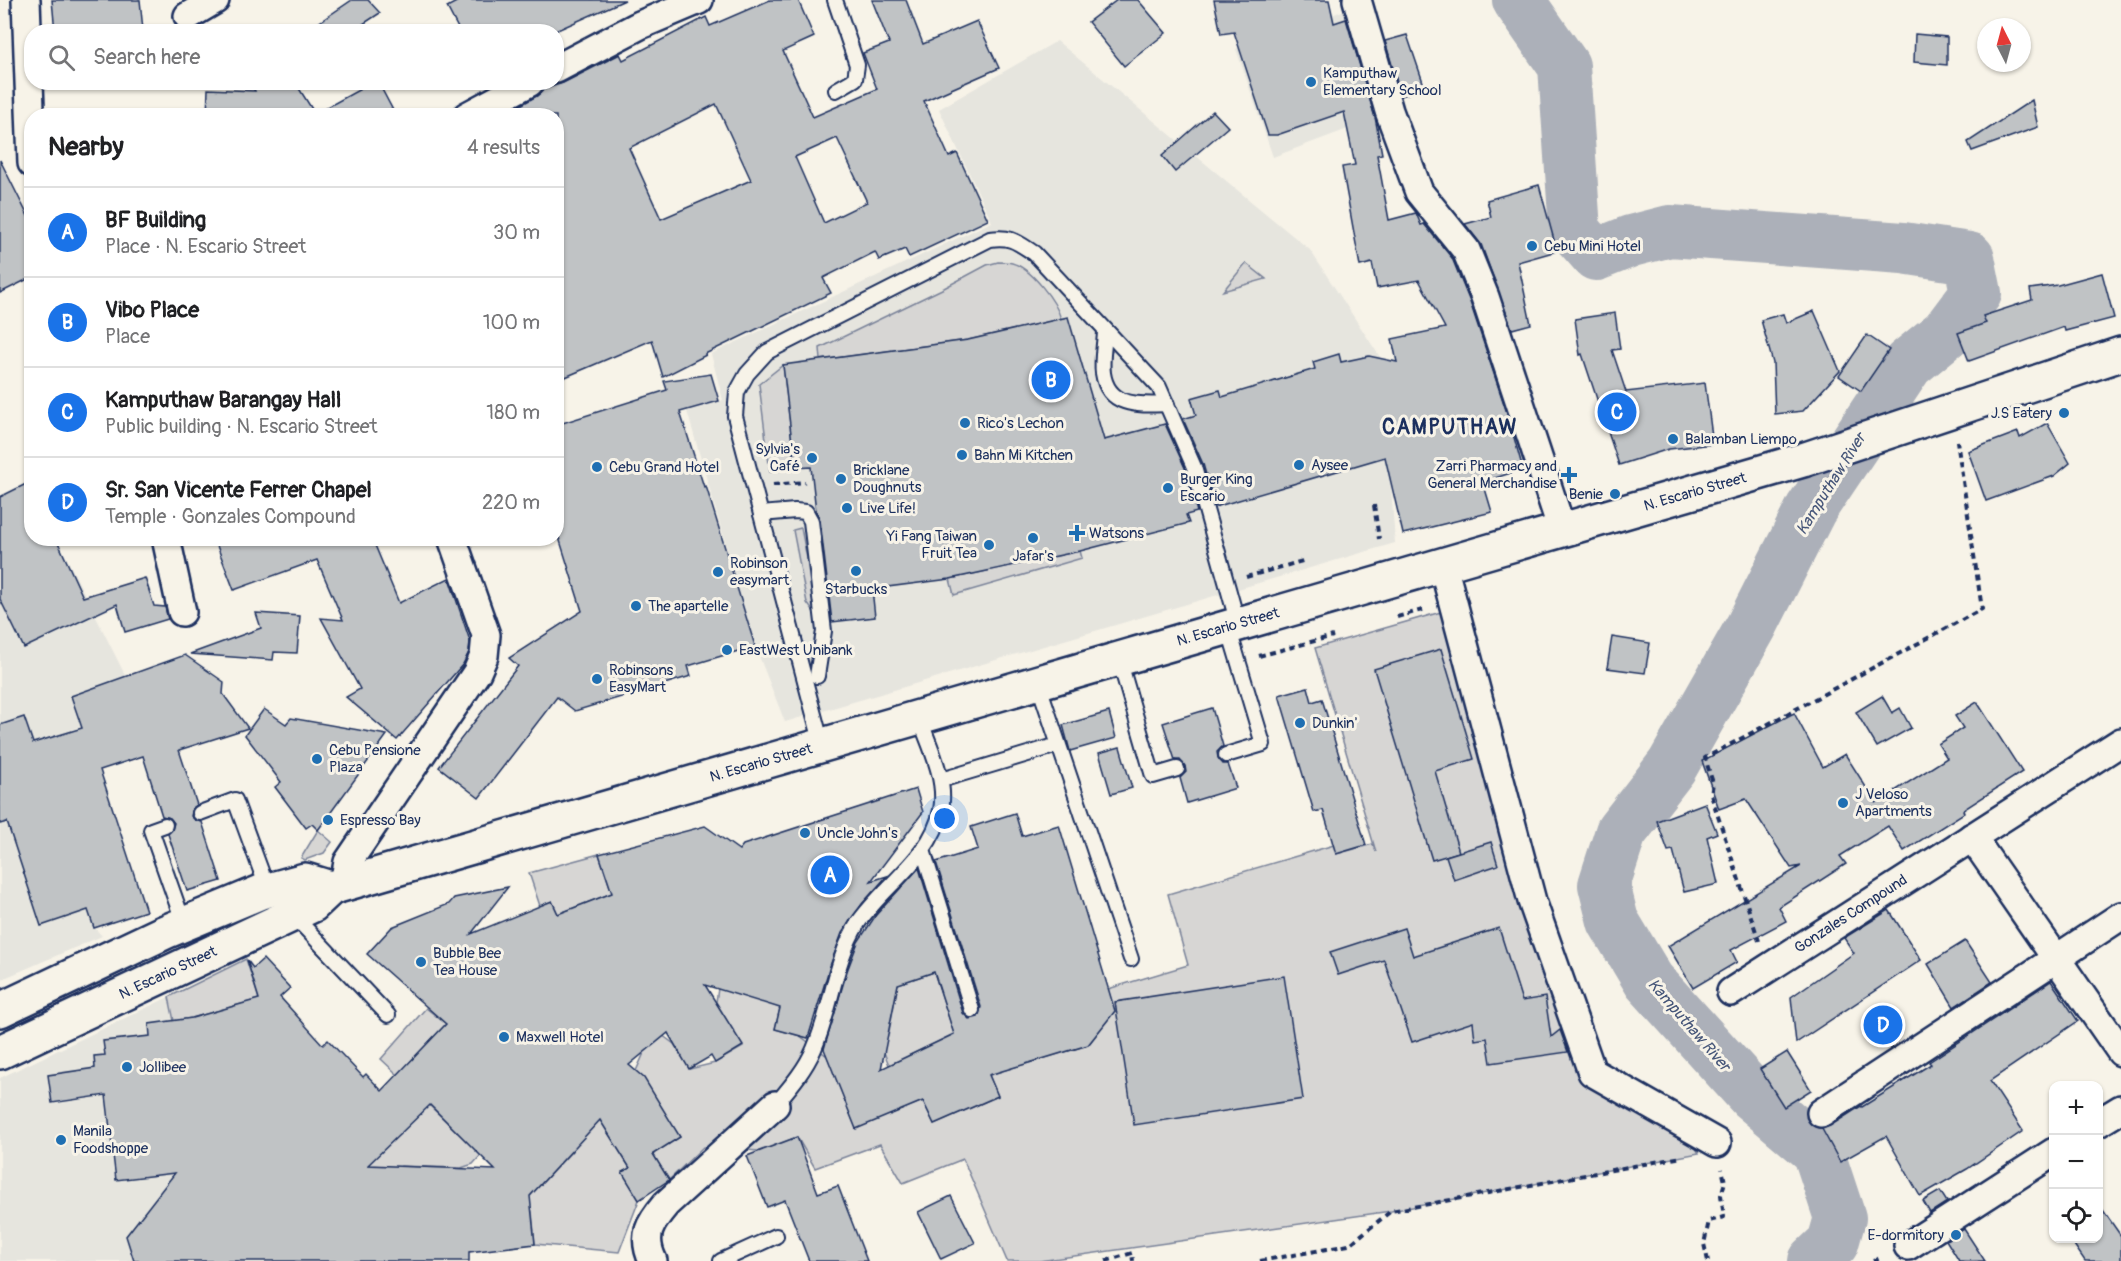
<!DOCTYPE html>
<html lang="en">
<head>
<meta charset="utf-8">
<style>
	body { margin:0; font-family:Pangolin,sans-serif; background:#f6f6f6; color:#202124 }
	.controls { position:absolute; right:18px; bottom:18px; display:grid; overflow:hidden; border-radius:12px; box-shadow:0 2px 4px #0004 }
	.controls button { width:54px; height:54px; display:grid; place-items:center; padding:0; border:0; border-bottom:2px solid #e0e0e0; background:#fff; color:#202124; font:30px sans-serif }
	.compass { position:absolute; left:1977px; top:18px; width:54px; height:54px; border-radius:50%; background:#fff; box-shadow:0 2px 4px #0004; rotate:354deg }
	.you { position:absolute; left:945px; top:819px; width:21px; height:21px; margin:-15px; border:4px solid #fff; border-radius:50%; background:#1a73e8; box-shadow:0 0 0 9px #1a73e833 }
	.badge { display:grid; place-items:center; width:39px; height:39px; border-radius:50%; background:#1a73e8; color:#fff; font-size:20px; font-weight:700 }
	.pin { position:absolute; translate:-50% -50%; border:3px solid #fff; box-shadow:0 2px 6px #0006 }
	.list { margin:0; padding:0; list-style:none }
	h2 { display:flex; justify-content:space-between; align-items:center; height:78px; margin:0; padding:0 24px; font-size:26px }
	h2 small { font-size:20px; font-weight:400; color:#757577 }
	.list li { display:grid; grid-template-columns:39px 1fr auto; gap:18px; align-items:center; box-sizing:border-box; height:90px; padding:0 24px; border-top:2px solid #e0e0e0 }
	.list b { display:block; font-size:22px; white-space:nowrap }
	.list p { margin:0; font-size:20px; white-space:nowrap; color:#757577 }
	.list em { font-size:20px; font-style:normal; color:#757577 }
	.icon { flex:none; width:33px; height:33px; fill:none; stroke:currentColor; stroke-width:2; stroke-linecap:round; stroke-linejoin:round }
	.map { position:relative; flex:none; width:2121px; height:1261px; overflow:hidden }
	.search { position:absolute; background:#fff; box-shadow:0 2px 4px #0004; left:24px; top:24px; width:540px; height:66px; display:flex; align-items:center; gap:15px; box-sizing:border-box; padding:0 21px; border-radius:24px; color:#757577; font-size:22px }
	.panel { position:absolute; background:#fff; box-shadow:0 2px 4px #0004; left:24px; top:108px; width:540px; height:438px; border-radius:24px }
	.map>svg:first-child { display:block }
	.built { fill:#e6e5de }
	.green { fill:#d7d6d4; stroke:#798299; stroke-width:1.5 }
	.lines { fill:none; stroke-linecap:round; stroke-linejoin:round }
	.river { stroke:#acb0b9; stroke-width:52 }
	.building { fill:#c0c3c5; stroke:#1b2f5e; stroke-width:1.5; fill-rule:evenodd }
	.lane-casing { stroke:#1b2f5e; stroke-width:18 }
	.street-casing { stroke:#1b2f5e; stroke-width:32 }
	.secondary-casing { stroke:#1b2f5e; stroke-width:38 }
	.path { stroke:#1b2f5e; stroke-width:4; stroke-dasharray:6 4.5; stroke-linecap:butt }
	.lane { stroke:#f7f3e8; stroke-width:14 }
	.street { stroke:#f7f3e8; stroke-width:27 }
	.secondary { stroke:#f7f3e8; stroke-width:33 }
	.poi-dot { fill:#1f6fb2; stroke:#f7f3e8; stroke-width:2 }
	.labels { text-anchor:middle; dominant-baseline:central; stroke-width:6; stroke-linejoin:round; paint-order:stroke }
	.poi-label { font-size:15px; fill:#1b2f5e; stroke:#f7f3e8; text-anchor:start }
	.street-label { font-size:15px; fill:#1b2f5e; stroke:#f7f3e8 }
	.water-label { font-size:16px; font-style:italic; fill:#465679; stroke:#f7f3e8 }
	.district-label { font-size:21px; font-weight:bold; letter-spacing:1.5px; fill:#1b2f5e; stroke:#f7f3e8 }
</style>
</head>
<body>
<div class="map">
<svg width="2121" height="1261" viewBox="0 0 2121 1261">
	<rect width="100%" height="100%" fill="#f7f3e8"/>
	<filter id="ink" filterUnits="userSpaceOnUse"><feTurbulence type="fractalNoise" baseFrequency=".0167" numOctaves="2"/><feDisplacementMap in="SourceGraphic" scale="12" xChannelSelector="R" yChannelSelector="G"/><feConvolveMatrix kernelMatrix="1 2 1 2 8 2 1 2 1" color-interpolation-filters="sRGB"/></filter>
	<g filter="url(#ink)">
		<g class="built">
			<polygon points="1351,8 1385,115 1273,157 1236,49"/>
			<polygon points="1057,41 1310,250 1382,360 1395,543 785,722 755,646 687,411 723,400 711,354 992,222 939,109"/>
			<polygon points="29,482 32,487 32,538 57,539 126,677 137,707 34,743 94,927 102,936 0,980 0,496"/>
			<polygon points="169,997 174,1021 387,1261 0,1261 0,1078"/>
		</g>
		<g class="green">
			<path d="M998 262C1002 262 1008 262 1012 263 1031 268 1056 301 1061 319L968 340 821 360 820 348 944 288 987 265Z"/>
			<polygon points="1246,263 1266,279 1223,291"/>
			<polygon points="783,365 795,468 770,472 759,384"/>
			<polygon points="801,528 819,619 807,603 793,530"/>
			<polygon points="1080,551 1082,558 954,595 950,579"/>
			<polygon points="1455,608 1596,1082 1683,1128 1699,1153 1391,1211 1039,1261 1007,1261 963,1159 903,1183 880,1144 815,1168 797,1137 759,1151 703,1147 669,1180 653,1154 680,1137 636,1071 644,1053 632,1038 647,1024 674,1044 690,1069 715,1063 743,1047 716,1002 719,982 780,1008 775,1029 800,1036 827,1056 856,1128 923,1101 934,1124 998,1096 989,1075 1088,1045 1114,1011 1108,989 1188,965 1168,894 1334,845 1336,854 1373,844 1376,852 1315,648"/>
			<polygon points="318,830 332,842 324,853 305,860 301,858"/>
			<polygon points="599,854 612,893 558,914 552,901 540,906 529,873"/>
			<polygon points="246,959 259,999 192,1018 174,1021 169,997"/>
			<polygon points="934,972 954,1034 889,1065 877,1035 888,1037 898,984"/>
			<polygon points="426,1008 446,1024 398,1075 381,1059"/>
			<polygon points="427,1103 481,1155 473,1164 461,1168 401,1166 399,1261 351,1157"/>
			<polygon points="597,1115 630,1168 623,1172 639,1200 619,1252 535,1244 532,1211 520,1207 572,1151 572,1140"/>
		</g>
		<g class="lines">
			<polyline class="river" points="1518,0 1564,66 1575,231 1596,255 1631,241 1670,231 1903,248 1969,258 1976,293 1946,333 1908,364 1811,509 1751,627 1672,766 1621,832 1604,885 1613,921 1649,981 1753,1096 1818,1151 1840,1218 1833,1243 1814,1261"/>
		</g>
		<g class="building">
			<polygon points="52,0 140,0 143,30 55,32"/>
			<polygon points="352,0 368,0 380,13 351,32 305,32"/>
			<polygon points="460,0 625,0 553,32 460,32 447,7"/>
			<path d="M770 0H798L814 37 783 51 813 117 877 89 863 53 889 43 872 0H906L923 44 977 21 999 68 924 101 949 157 957 153 988 220 909 257 905 249 879 260 875 252 823 278 831 293 705 354 706 355 663 377 652 340 556 381V116H501L537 96 544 89 563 83 620 54 623 60 706 17 710 26ZM716 104 751 180 661 219 629 148ZM837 138 867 202 824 223 795 157Z"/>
			<polygon points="1117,0 1138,0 1166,33 1124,66 1088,22"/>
			<polygon points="1214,0 1329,0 1334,23 1346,19 1375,117 1382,154 1377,155 1389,220 1416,213 1421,225 1424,224 1452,258 1470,302 1507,413 1523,469 1483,482 1492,512 1403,534 1385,457 1215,507 1203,464 1183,419 1196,415 1191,398 1220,390 1222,397 1315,369 1313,362 1339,354 1341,362 1369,356 1397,362 1392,339 1445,328 1419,280 1377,288 1372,263 1360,266 1342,167 1355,165 1344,112 1277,135 1268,135 1234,32 1221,34"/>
			<polygon points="1915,34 1947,37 1947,65 1914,62"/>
			<polygon points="1407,35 1425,88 1401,96 1385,41"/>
			<polygon points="250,82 295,82 315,114 373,82 378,82 396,116 207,116 208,89 255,91"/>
			<polygon points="2032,100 2038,127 1972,151 1968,142"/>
			<polygon points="1213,111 1228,127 1175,172 1162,156"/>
			<polygon points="0,160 32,224 32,277 0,293"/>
			<polygon points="1539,185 1557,251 1518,262 1531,324 1512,329 1481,244 1465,224 1491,217 1487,200"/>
			<polygon points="2102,273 2114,318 2065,331 2064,327 1969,361 1958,333 1986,323 1983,316 2032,300 2030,289 2058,285"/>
			<polygon points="1814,311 1840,371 1803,411 1775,414 1773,363 1761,320 1783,314 1786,323"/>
			<polygon points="1615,313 1620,349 1612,350 1626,392 1705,383 1713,444 1669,449 1619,465 1582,354 1580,355 1575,319"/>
			<polygon points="1068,317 1104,440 1165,424 1186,470 1197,512 1186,515 1189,523 1080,551 950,579 872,589 875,617 832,622 820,520 816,511 811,467 795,468 783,365 968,340"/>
			<polygon points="1867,335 1889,350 1861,391 1839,376"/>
			<polygon points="711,374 719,401 680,412 704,487 706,486 755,646 688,666 691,676 575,711 557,697 479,798 439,767 518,666 509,658 582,611 556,528 556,425 667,390 664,381"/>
			<polygon points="2047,423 2070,463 2054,476 1986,501 1968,451 2018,432 2020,438"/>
			<polygon points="32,481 32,538 56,538 83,597 145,578 154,606 165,607 168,619 125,632 117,604 24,648 0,599 0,497"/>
			<polygon points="214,538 372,538 399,603 449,578 470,641 469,652 463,664 397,740 346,697 360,689 321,618 343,620 317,560 234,590"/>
			<polygon points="256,613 300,616 297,653 274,652 273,660 190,654 261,628"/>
			<polygon points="1612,637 1650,643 1645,673 1607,668"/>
			<polygon points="1441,649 1474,759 1435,771 1459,852 1432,860 1374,669"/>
			<polygon points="185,655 224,682 223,694 248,728 179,750 197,805 193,808 191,816 195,820 202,822 221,881 187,891 168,834 172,830 174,823 170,818 162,816 143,756 100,770 146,911 94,928 88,910 41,926 7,822 0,824 0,725 24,717 33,743 82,728 71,696"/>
			<polygon points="1308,687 1312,702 1322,699 1366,845 1336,854 1323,810 1314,812 1279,695"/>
			<polygon points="1882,696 1892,713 1900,708 1911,728 1877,747 1856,712"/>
			<polygon points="1977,702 2022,772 1963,810 1964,813 1904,851 1888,826 1840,856 1846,864 1779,907 1786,921 1731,950 1737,962 1693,988 1668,946 1801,866 1791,868 1746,799 1719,809 1702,761 1794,713 1823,767 1845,754 1876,803 1947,758 1938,744 1963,728 1955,716"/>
			<polygon points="1212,708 1223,746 1217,752 1218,758 1223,764 1228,764 1236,788 1187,803 1180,778 1186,772 1185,766 1180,760 1175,760 1163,723"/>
			<polygon points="264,709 286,724 291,718 387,735 318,830 312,824 306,828 275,787 281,782 245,735"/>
			<polygon points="1109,712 1116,738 1070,751 1063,725"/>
			<polygon points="1120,747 1132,788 1111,794 1099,753"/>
			<path d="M916 789 923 812 871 881 887 876 862 904 842 933 830 966 808 1038 775 1029 780 1008 705 985 743 1046 715 1063 711 1056 689 1069 668 1033 629 1065 644 1078 680 1137 653 1154 669 1180 639 1200 622 1172 630 1168 600 1120 530 1196 535 1244 469 1252V1261H134L126 1236 175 1173 116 1180 106 1095 52 1103 48 1075 95 1068 94 1056 105 1055 103 1041 150 1036 149 1024 192 1018 259 999 247 960 253 968 263 959 290 988 280 997 323 1045 328 1040 363 1077 366 1074 382 1091 446 1024 367 954 392 927 449 904 454 898 508 887 471 934 552 901 558 914 612 893 599 854 705 826 739 850 743 845ZM430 1105 495 1170 368 1165Z"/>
			<polygon points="1705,803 1717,833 1707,837 1718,884 1684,892 1673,850 1668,851 1657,821"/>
			<path d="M1015 813 1022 836 1059 825 1115 1011 1088 1045 989 1075 998 1096 934 1124 923 1101 856 1129 824 1049 847 971 858 942 876 915 919 868 963 1013 969 1019 978 1017 981 1007 936 862 978 849 971 827ZM934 972 954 1034 881 1069 898 984Z"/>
			<polygon points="1491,842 1498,865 1454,880 1446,856"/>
			<polygon points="1889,910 1921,960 1796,1043 1791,997 1854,953 1844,938"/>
			<polygon points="1404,928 1413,956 1499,928 1522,1001 1545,997 1551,1037 1560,1030 1568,1052 1491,1063 1487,1038 1475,1040 1473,1022 1412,1042 1384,960 1338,975 1330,952"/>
			<polygon points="1965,941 1992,982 1954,1007 1928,964"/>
			<polygon points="1284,976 1303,1099 1134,1125 1115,1002"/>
			<polygon points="2051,981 2078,1021 1990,1081 2023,1131 1967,1169 1920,1196 1886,1136 1840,1162 1822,1129 1830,1126 1861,1106 1862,1107 1931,1064 1929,1062"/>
			<polygon points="1787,1052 1811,1090 1784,1107 1760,1069"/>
			<polygon points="797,1137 818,1193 838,1186 867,1261 809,1261 785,1200 767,1207 747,1156"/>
			<polygon points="1940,1191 1947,1202 1930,1213 1923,1201"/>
			<polygon points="951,1196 975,1243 941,1259 918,1212"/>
			<polygon points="2098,1203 2121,1236 2121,1261 2085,1261 2070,1239 2098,1239"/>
			<polygon points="1964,1229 1985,1261 1959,1261 1946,1240"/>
		</g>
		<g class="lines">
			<defs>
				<g id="lane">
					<polyline points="835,0 857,65 855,79 836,90"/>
					<path d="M1105 330C1105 343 1101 359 1103 373 1108 408 1140 405 1167 404"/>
					<polyline points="761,514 795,511 806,512 811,521 824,631 817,676"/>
					<polyline points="1119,659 1153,776 1177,769"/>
					<polyline points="1038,683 1131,959"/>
					<path d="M822 745 735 416 737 392 747 374 767 352 990 239C1011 236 1017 242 1034 253L1159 387 1194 467 1238 624"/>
					<polyline points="1226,755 1263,744 1228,627"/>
					<polyline points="941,780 1058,745"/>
					<polyline points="200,813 235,800 268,890"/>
					<polyline points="165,825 151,830 184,924"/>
					<polyline points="923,850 972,1010"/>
					<polyline points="293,915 388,1015"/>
					<path d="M775 1105C790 1087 805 1070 814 1049 832 1008 834 961 858 923 884 885 932 857 941 810 947 779 929 745 919 717"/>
					<polyline points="721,1261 776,1236"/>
				</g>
				<g id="street">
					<polyline points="26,0 32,163"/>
					<polyline points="1357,0 1389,111 1419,192 1466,250 1485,297 1562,530"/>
					<polyline points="188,16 215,0"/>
					<polyline points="556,69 640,25 699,0"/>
					<polyline points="467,116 530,82"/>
					<polyline points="166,538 182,612"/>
					<polyline points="1443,565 1532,901 1592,1072 1717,1143"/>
					<polyline points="1972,837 2121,1052"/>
					<polyline points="348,883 346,873 348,862 477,672 484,656 486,635 452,538"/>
					<polyline points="1731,992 2121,742"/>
					<polyline points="1821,1113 2121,916"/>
					<polyline points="2098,1123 2121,1109"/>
					<polyline points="1908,1246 2054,1152"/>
					<path d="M653 1261C641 1236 650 1223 666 1204L775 1105"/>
				</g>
				<g id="secondary">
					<polyline points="0,1010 165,932 261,892 305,880 331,888"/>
					<polyline points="0,1052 313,905 331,888 1803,460 2121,354"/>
				</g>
			</defs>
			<use href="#lane" class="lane-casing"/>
			<use href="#street" class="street-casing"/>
			<use href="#secondary" class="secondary-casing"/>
			<g class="path">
				<polyline points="773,485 805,482"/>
				<polyline points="1374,505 1379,539"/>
				<polyline points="1246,577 1306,560"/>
				<polyline points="1397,617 1426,609"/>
				<polyline points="1259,656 1333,636"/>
				<polyline points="1759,941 1711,795 1713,783 1705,758 1982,609 1957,441"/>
				<polyline points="1106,1261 1132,1253 1133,1261"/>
				<polyline points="1260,1261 1349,1245 1391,1211 1682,1157"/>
				<polyline points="1708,1261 1704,1244 1709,1221 1724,1217 1721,1195 1725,1182 1722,1169"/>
				<polyline points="1873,1261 1882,1257"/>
			</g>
			<use href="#lane" class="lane"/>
			<use href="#street" class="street"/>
			<use href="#secondary" class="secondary"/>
		</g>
	</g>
	<g class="poi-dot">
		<circle cx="1311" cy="82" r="6"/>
		<circle cx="1532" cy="246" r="6"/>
		<circle cx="2064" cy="413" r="6"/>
		<circle cx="965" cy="423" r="6"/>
		<circle cx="1673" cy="439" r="6"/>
		<circle cx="962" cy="455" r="6"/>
		<circle cx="812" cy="458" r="6"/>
		<circle cx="1299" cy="465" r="6"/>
		<circle cx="597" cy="467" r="6"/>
		<path d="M1566 466h6v6h6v6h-6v6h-6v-6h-6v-6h6z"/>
		<circle cx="841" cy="479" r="6"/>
		<circle cx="1168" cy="488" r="6"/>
		<circle cx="1615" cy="494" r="6"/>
		<circle cx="847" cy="508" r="6"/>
		<path d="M1074 524h6v6h6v6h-6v6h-6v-6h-6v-6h6z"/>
		<circle cx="1033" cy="538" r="6"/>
		<circle cx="989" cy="545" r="6"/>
		<circle cx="856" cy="571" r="6"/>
		<circle cx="718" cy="572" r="6"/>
		<circle cx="636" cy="606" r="6"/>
		<circle cx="727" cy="650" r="6"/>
		<circle cx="597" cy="679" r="6"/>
		<circle cx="1300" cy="723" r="6"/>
		<circle cx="317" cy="759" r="6"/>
		<circle cx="1843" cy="803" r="6"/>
		<circle cx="328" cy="820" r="6"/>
		<circle cx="805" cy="833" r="6"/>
		<circle cx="421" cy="962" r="6"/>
		<circle cx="504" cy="1037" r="6"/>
		<circle cx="127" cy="1067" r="6"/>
		<circle cx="61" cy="1140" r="6"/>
		<circle cx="1956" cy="1235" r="6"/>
	</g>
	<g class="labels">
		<g class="poi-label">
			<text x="1323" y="73">Kamputhaw<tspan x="1323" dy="17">Elementary School</tspan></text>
			<text x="1544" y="246">Cebu Mini Hotel</text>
			<text x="2052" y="413" text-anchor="end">J.S Eatery</text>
			<text x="977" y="423">Rico's Lechon</text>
			<text x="1685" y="439">Balamban Liempo</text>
			<text x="800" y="449" text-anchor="end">Sylvia's<tspan x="800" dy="17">Café</tspan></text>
			<text x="974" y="455">Bahn Mi Kitchen</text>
			<text x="1311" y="465">Aysee</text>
			<text x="1557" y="466" text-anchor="end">Zarri Pharmacy and<tspan x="1557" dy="17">General Merchandise</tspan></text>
			<text x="609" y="467">Cebu Grand Hotel</text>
			<text x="853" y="470">Bricklane<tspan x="853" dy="17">Doughnuts</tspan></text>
			<text x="1180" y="479">Burger King<tspan x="1180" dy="17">Escario</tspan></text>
			<text x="1603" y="494" text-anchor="end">Benie</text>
			<text x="859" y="508">Live Life!</text>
			<text x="1089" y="533">Watsons</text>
			<text x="977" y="536" text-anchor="end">Yi Fang Taiwan<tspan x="977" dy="17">Fruit Tea</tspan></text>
			<text x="1033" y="556" text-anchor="middle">Jafar's</text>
			<text x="730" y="563">Robinson<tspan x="730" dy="17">easymart</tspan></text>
			<text x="856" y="589" text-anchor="middle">Starbucks</text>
			<text x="648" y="606">The apartelle</text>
			<text x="739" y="650">EastWest Unibank</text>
			<text x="609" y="670">Robinsons<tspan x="609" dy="17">EasyMart</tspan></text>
			<text x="1312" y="723">Dunkin'</text>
			<text x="329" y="750">Cebu Pensione<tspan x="329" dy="17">Plaza</tspan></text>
			<text x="1855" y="794">J Veloso<tspan x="1855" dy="17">Apartments</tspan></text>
			<text x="340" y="820">Espresso Bay</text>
			<text x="817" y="833">Uncle John's</text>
			<text x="433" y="953">Bubble Bee<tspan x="433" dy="17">Tea House</tspan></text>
			<text x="516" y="1037">Maxwell Hotel</text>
			<text x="139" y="1067">Jollibee</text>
			<text x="73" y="1131">Manila<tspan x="73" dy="17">Foodshoppe</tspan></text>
			<text x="1944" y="1235" text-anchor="end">E-dormitory</text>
		</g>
		<g class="street-label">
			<text transform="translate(1695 492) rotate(-16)">N. Escario Street</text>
			<text transform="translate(1228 627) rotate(-16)">N. Escario Street</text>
			<text transform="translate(761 763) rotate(-16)">N. Escario Street</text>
			<text transform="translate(1851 914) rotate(-33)">Gonzales Compound</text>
			<text transform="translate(168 973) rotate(-25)">N. Escario Street</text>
		</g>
		<g class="water-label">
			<text transform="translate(1831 484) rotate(-58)">Kamputhaw River</text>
			<text transform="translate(1689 1025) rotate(49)">Kamputhaw River</text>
		</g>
		<g class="district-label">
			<text x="1450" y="427">CAMPUTHAW</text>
		</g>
	</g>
</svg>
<div class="controls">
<button>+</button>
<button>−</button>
<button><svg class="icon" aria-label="locate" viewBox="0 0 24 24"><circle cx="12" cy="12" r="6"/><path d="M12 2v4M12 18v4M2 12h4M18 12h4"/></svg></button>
</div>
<svg class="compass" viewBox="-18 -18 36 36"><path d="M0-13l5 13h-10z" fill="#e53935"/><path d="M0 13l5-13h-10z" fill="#757577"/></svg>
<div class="you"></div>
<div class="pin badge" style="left:830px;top:875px">A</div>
<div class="pin badge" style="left:1051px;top:380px">B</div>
<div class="pin badge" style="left:1617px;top:412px">C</div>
<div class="pin badge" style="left:1883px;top:1025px">D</div>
<div class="search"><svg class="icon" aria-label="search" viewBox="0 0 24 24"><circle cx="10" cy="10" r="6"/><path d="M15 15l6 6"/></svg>Search here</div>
<section class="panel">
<h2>Nearby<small>4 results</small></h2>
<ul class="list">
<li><span class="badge">A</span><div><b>BF Building</b><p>Place · N. Escario Street</p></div><em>30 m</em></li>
<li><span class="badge">B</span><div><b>Vibo Place</b><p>Place</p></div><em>100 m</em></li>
<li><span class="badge">C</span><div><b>Kamputhaw Barangay Hall</b><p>Public building · N. Escario Street</p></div><em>180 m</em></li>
<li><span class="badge">D</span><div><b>Sr. San Vicente Ferrer Chapel</b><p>Temple · Gonzales Compound</p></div><em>220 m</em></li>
</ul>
</section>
</div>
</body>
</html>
